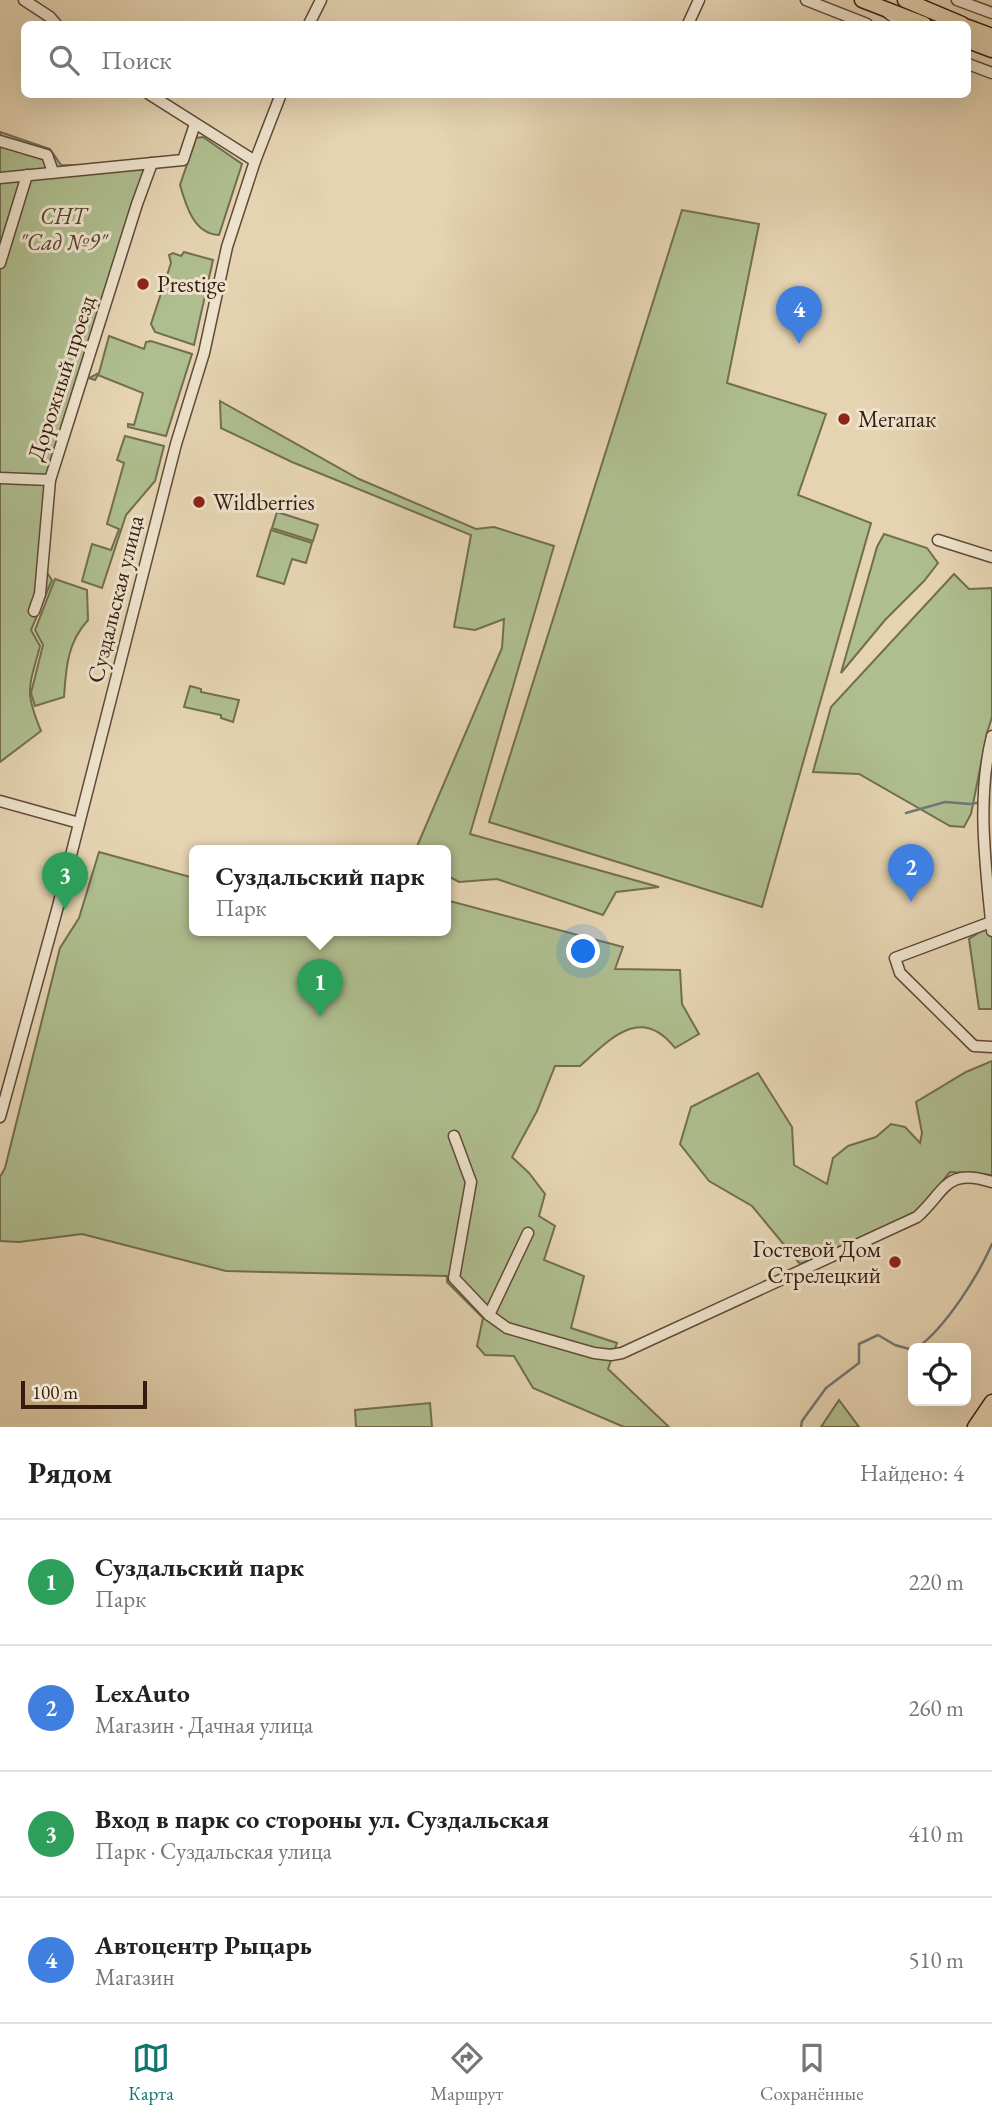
<!DOCTYPE html>
<html lang="ru">
<head>
<meta charset="utf-8">
<style>
	body { margin:0; font-family:"EB Garamond",serif; background:#f6f6f6; color:#222 }
	.controls { position:absolute; right:21px; bottom:21px; display:grid; overflow:hidden; border-radius:10px; box-shadow:0 7px 28px #0002 }
	.controls button { width:63px; height:63px; display:grid; place-items:center; padding:0; border:0; border-bottom:2px solid #e0e0e0; background:#fff; color:#222; font:35px sans-serif }
	.scale { position:absolute; left:21px; bottom:18px; width:126px; box-sizing:border-box; padding-left:7px; border:4px solid #341d10; border-top:0; font-size:19px; line-height:24px; white-space:nowrap; color:#341d10; -webkit-text-stroke:5px #eee2cc; paint-order:stroke }
	.you { position:absolute; left:584px; top:952px; width:24px; height:24px; margin:-18px; border:5px solid #fff; border-radius:50%; background:#1a73e8; box-shadow:0 0 0 10px #1a73e833 }
	.badge { display:grid; place-items:center; width:46px; height:46px; border-radius:50%; background:#0f766e; color:#fff; font-size:23px; font-weight:700 }
	.pin { position:absolute; translate:-50% -58px; filter:drop-shadow(0 2px 4px #0008) }
	.pin::after { content:''; position:absolute; top:37px; width:24px; height:21px; background:inherit; clip-path:polygon(0 0,100% 0,50% 100%) }
	.popup { position:absolute; left:189px; top:845px; width:262px; height:91px; box-sizing:border-box; display:grid; place-content:center; border-radius:10px; background:#fff; filter:drop-shadow(0 2px 5px #0005); font-size:23px; white-space:nowrap; color:#767676 }
	.popup b { font-size:26px; color:#222 }
	.popup::after { content:''; position:absolute; left:50%; top:100%; margin-left:-14px; border:14px solid transparent; border-top-color:#fff }
	.list { margin:0; padding:0; list-style:none }
	h2 { display:flex; justify-content:space-between; align-items:center; height:91px; margin:0; padding:0 28px; font-size:30px }
	h2 small { font-size:23px; font-weight:400; color:#767676 }
	.list li { display:grid; grid-template-columns:46px 1fr auto; gap:21px; align-items:center; box-sizing:border-box; height:126px; padding:0 28px; border-top:2px solid #e0e0e0 }
	.list b { display:block; font-size:26px; white-space:nowrap }
	.list p { margin:0; font-size:23px; white-space:nowrap; color:#767676 }
	.list em { font-size:23px; font-style:normal; color:#767676 }
	.icon { flex:none; width:38px; height:38px; fill:none; stroke:currentColor; stroke-width:2; stroke-linecap:round; stroke-linejoin:round }
	.map { position:relative; flex:none; width:992px; height:1427px; overflow:hidden }
	.search { position:absolute; background:#fff; box-shadow:0 7px 28px #0002; left:21px; right:21px; top:21px; height:77px; display:flex; align-items:center; gap:18px; box-sizing:border-box; padding:0 24px; border-radius:10px; color:#767676; font-size:26px }
	.sheet { height:595px; background:#fff }
	nav { display:flex; justify-content:space-around; align-items:center; box-sizing:border-box; height:98px; border-top:2px solid #e0e0e0; background:#fff; font-size:19px; color:#767676 }
	nav a { display:grid; justify-items:center; gap:4px }
	nav .on { color:#0f766e }
	.map>svg:first-child { display:block }
	.green { fill:#afbe8f; stroke:#726e50; stroke-width:2 }
	.lines { fill:none; stroke-linecap:round; stroke-linejoin:round }
	.stream { stroke:#717874; stroke-width:2.5 }
	.minor-casing { stroke:#604a38; stroke-width:13 }
	.major-casing { stroke:#341d10; stroke-width:17 }
	.minor { stroke:#eee2cc; stroke-width:10 }
	.major { stroke:#e5d3b1; stroke-width:14 }
	.poi-dot { fill:#8f2418; stroke:#eee2cc; stroke-width:2.5 }
	.labels { text-anchor:middle; dominant-baseline:central; stroke-width:6; stroke-linejoin:round; paint-order:stroke }
	.park-label { font-size:23px; font-style:italic; fill:#534530; stroke:#eee2cc }
	.poi-label { font-size:23px; fill:#341d10; stroke:#eee2cc; text-anchor:start }
	.street-label { font-size:23px; fill:#341d10; stroke:#eee2cc }
</style>
</head>
<body>
<div class="map">
<svg width="992" height="1427" viewBox="0 0 992 1427">
	<rect width="100%" height="100%" fill="#e5d3b1"/>
	<filter id="stains"><feTurbulence type="fractalNoise" baseFrequency=".00286" numOctaves="4"/><feColorMatrix values="0 0 0 0 .2 0 0 0 0 .09 0 0 0 0 .02 0 0 0 .5 -.17"/></filter>
	<radialGradient id="worn" r=".72"><stop offset=".6" stop-color="#630" stop-opacity="0"/><stop offset="1" stop-color="#630" stop-opacity=".3"/></radialGradient>
	<g class="green">
		<path d="M0 132 50 149 61 165 148 166 47 504 41 564 52 580 31 630 40 646C29 688 24 690 41 731L0 762Z"/>
		<path d="M203 137 242 164 219 235C194 234 186 206 180 185L196 138Z"/>
		<polygon points="682,210 759,224 727,383 826,414 798,495 871,523 762,907 489,822"/>
		<polygon points="184,252 213,260 194,345 155,332 151,324 171,263 169,255 173,253 181,256"/>
		<polygon points="109,336 144,349 146,342 151,341 192,354 166,436 128,427 128,424 134,425 143,393 98,375 95,380 89,378 99,373"/>
		<polygon points="220,401 359,479 476,529 494,527 554,546 470,834 659,887 616,892 603,915 497,879 459,882 446,875 446,851 415,851 502,648 504,619 475,630 454,627 471,535 292,462 221,428"/>
		<polygon points="125,436 164,446 155,481 126,515 102,588 82,581 92,544 111,550 119,529 107,524 124,463 117,460"/>
		<polygon points="277,512 318,525 313,541 272,528"/>
		<polygon points="271,530 312,543 306,563 292,559 284,584 257,576"/>
		<polygon points="884,534 927,548 938,563 924,581 885,620 841,673 877,547"/>
		<polygon points="954,574 969,589 992,588 992,717 987,733 992,735 987,734 971,814 964,827 950,826 859,774 813,772 831,707"/>
		<path d="M55 579 87 590 88 620C67 643 66 668 64 697L35 706 31 693 43 645 35 630Z"/>
		<polygon points="190,686 201,689 201,692 239,700 233,722 221,718 221,715 184,707"/>
		<path d="M99 852 194 878V931H446V900L623 947 615 969 680 970 682 1004 699 1034 675 1048C641 1004 610 1039 580 1066H555L537 1111 512 1157 529 1173 545 1194 539 1216 555 1226 544 1260 584 1276 571 1328 617 1343 608 1369 669 1427H624L533 1388 514 1356 485 1355 477 1346 483 1318 447 1282V1276L226 1271 82 1234 19 1242 0 1241V1177L5 1168 60 948 79 918Z"/>
		<polygon points="992,924 992,1009 979,1009 969,939"/>
		<polygon points="992,1061 992,1175 950,1172 916,1213 800,1264 752,1206 709,1181 680,1144 691,1107 758,1073 792,1127 794,1165 827,1184 833,1158 848,1146 876,1137 891,1124 905,1127 920,1143 922,1133 916,1102 966,1072"/>
		<polygon points="839,1400 859,1427 821,1427"/>
		<polygon points="430,1403 432,1427 356,1427 355,1410"/>
	</g>
	<g class="lines">
		<g class="stream">
			<polyline points="906,813 945,802 970,804 982,802"/>
			<path d="M917 1348C946 1327 978 1276 992 1244"/>
			<polyline points="801,1427 802,1421 826,1388 859,1363 859,1344 878,1335 895,1345 913,1350"/>
		</g>
		<defs>
			<g id="minor">
				<polyline points="24,0 50,17 56,24"/>
				<polyline points="806,0 867,24"/>
				<polyline points="957,0 992,13"/>
				<polyline points="888,13 903,24"/>
				<polyline points="309,24 321,0"/>
				<polyline points="688,24 699,0"/>
				<polyline points="968,64 992,73"/>
				<polyline points="149,94 255,161"/>
				<polyline points="0,141 47,155 53,172"/>
				<polyline points="0,178 183,160 195,124"/>
				<polyline points="0,263 27,175"/>
				<polyline points="0,478 50,480"/>
				<polyline points="938,540 992,557"/>
				<polyline points="34,611 40,594 50,480 137,204 152,163"/>
				<path d="M992 736C976 800 986 867 992 931"/>
				<polyline points="0,801 79,823"/>
				<polyline points="991,922 895,958 900,973 974,1046 992,1047"/>
				<polyline points="0,1117 57,910 176,444 204,353 227,247 255,161 281,94"/>
				<polyline points="454,1136 471,1182 454,1278 489,1315"/>
				<path d="M528 1233 489 1315 507 1328 594 1353 611 1355 622 1353 917 1217C946 1191 945 1167 992 1182"/>
			</g>
			<g id="major">
				<polyline points="862,0 924,24"/>
				<polyline points="905,0 962,24"/>
				<polyline points="968,27 992,36"/>
				<polyline points="968,41 992,50"/>
				<polyline points="975,1427 992,1402"/>
				<polyline points="989,1427 992,1422"/>
			</g>
		</defs>
		<use href="#minor" class="minor-casing"/>
		<use href="#major" class="major-casing"/>
		<use href="#minor" class="minor"/>
		<use href="#major" class="major"/>
	</g>
	<g class="poi-dot">
		<circle cx="143" cy="284" r="7"/>
		<circle cx="844" cy="419" r="7"/>
		<circle cx="199" cy="502" r="7"/>
		<circle cx="895" cy="1262" r="7"/>
	</g>
	<g class="labels">
		<g class="park-label">
			<text x="63" y="216">СНТ<tspan x="63" dy="26">"Сад №9"</tspan></text>
		</g>
		<g class="poi-label">
			<text x="157" y="284">Prestige</text>
			<text x="858" y="419">Мегапак</text>
			<text x="213" y="502">Wildberries</text>
			<text x="881" y="1249" text-anchor="end">Гостевой Дом<tspan x="881" dy="26">Стрелецкий</tspan></text>
		</g>
		<g class="street-label">
			<text transform="translate(61 378) rotate(-72)">Дорожный проезд</text>
			<text transform="translate(115 599) rotate(-76)">Суздальская улица</text>
		</g>
	</g>
	<rect width="100%" height="100%" filter="url(#stains)"/>
	<rect width="100%" height="100%" fill="url(#worn)"/>
</svg>
<div class="controls">
<button><svg class="icon" aria-label="locate" viewBox="0 0 24 24"><circle cx="12" cy="12" r="6"/><path d="M12 2v4M12 18v4M2 12h4M18 12h4"/></svg></button>
</div>
<div class="scale">100 m</div>
<div class="you"></div>
<div class="pin badge" style="left:320px;top:1017px;background:#2e9e5b">1</div>
<div class="popup"><b>Суздальский парк</b>Парк</div>
<div class="pin badge" style="left:911px;top:902px;background:#3f7fe0">2</div>
<div class="pin badge" style="left:65px;top:910px;background:#2e9e5b">3</div>
<div class="pin badge" style="left:799px;top:344px;background:#3f7fe0">4</div>
<div class="search"><svg class="icon" aria-label="search" viewBox="0 0 24 24"><circle cx="10" cy="10" r="6"/><path d="M15 15l6 6"/></svg>Поиск</div>
</div>
<section class="sheet">
<h2>Рядом<small>Найдено: 4</small></h2>
<ul class="list">
<li><span class="badge" style="background:#2e9e5b">1</span><div><b>Суздальский парк</b><p>Парк</p></div><em>220 m</em></li>
<li><span class="badge" style="background:#3f7fe0">2</span><div><b>LexAuto</b><p>Магазин · Дачная улица</p></div><em>260 m</em></li>
<li><span class="badge" style="background:#2e9e5b">3</span><div><b>Вход в парк со стороны ул. Суздальская</b><p>Парк · Суздальская улица</p></div><em>410 m</em></li>
<li><span class="badge" style="background:#3f7fe0">4</span><div><b>Автоцентр Рыцарь</b><p>Магазин</p></div><em>510 m</em></li>
</ul>
</section>
<nav>
<a class="on"><svg class="icon" aria-label="map" viewBox="0 0 24 24"><path d="M3 6l6-2 6 2 6-2v14l-6 2-6-2-6 2zM9 4v14M15 6v14"/></svg>Карта</a>
<a><svg class="icon" aria-label="directions" viewBox="0 0 24 24"><path d="M12 3l9 9-9 9-9-9zM9 14v-3h6M13 9l2 2-2 2"/></svg>Маршрут</a>
<a><svg class="icon" aria-label="saved" viewBox="0 0 24 24"><path d="M7 4h10v16l-5-4-5 4z"/></svg>Сохранённые</a>
</nav>
</body>
</html>
